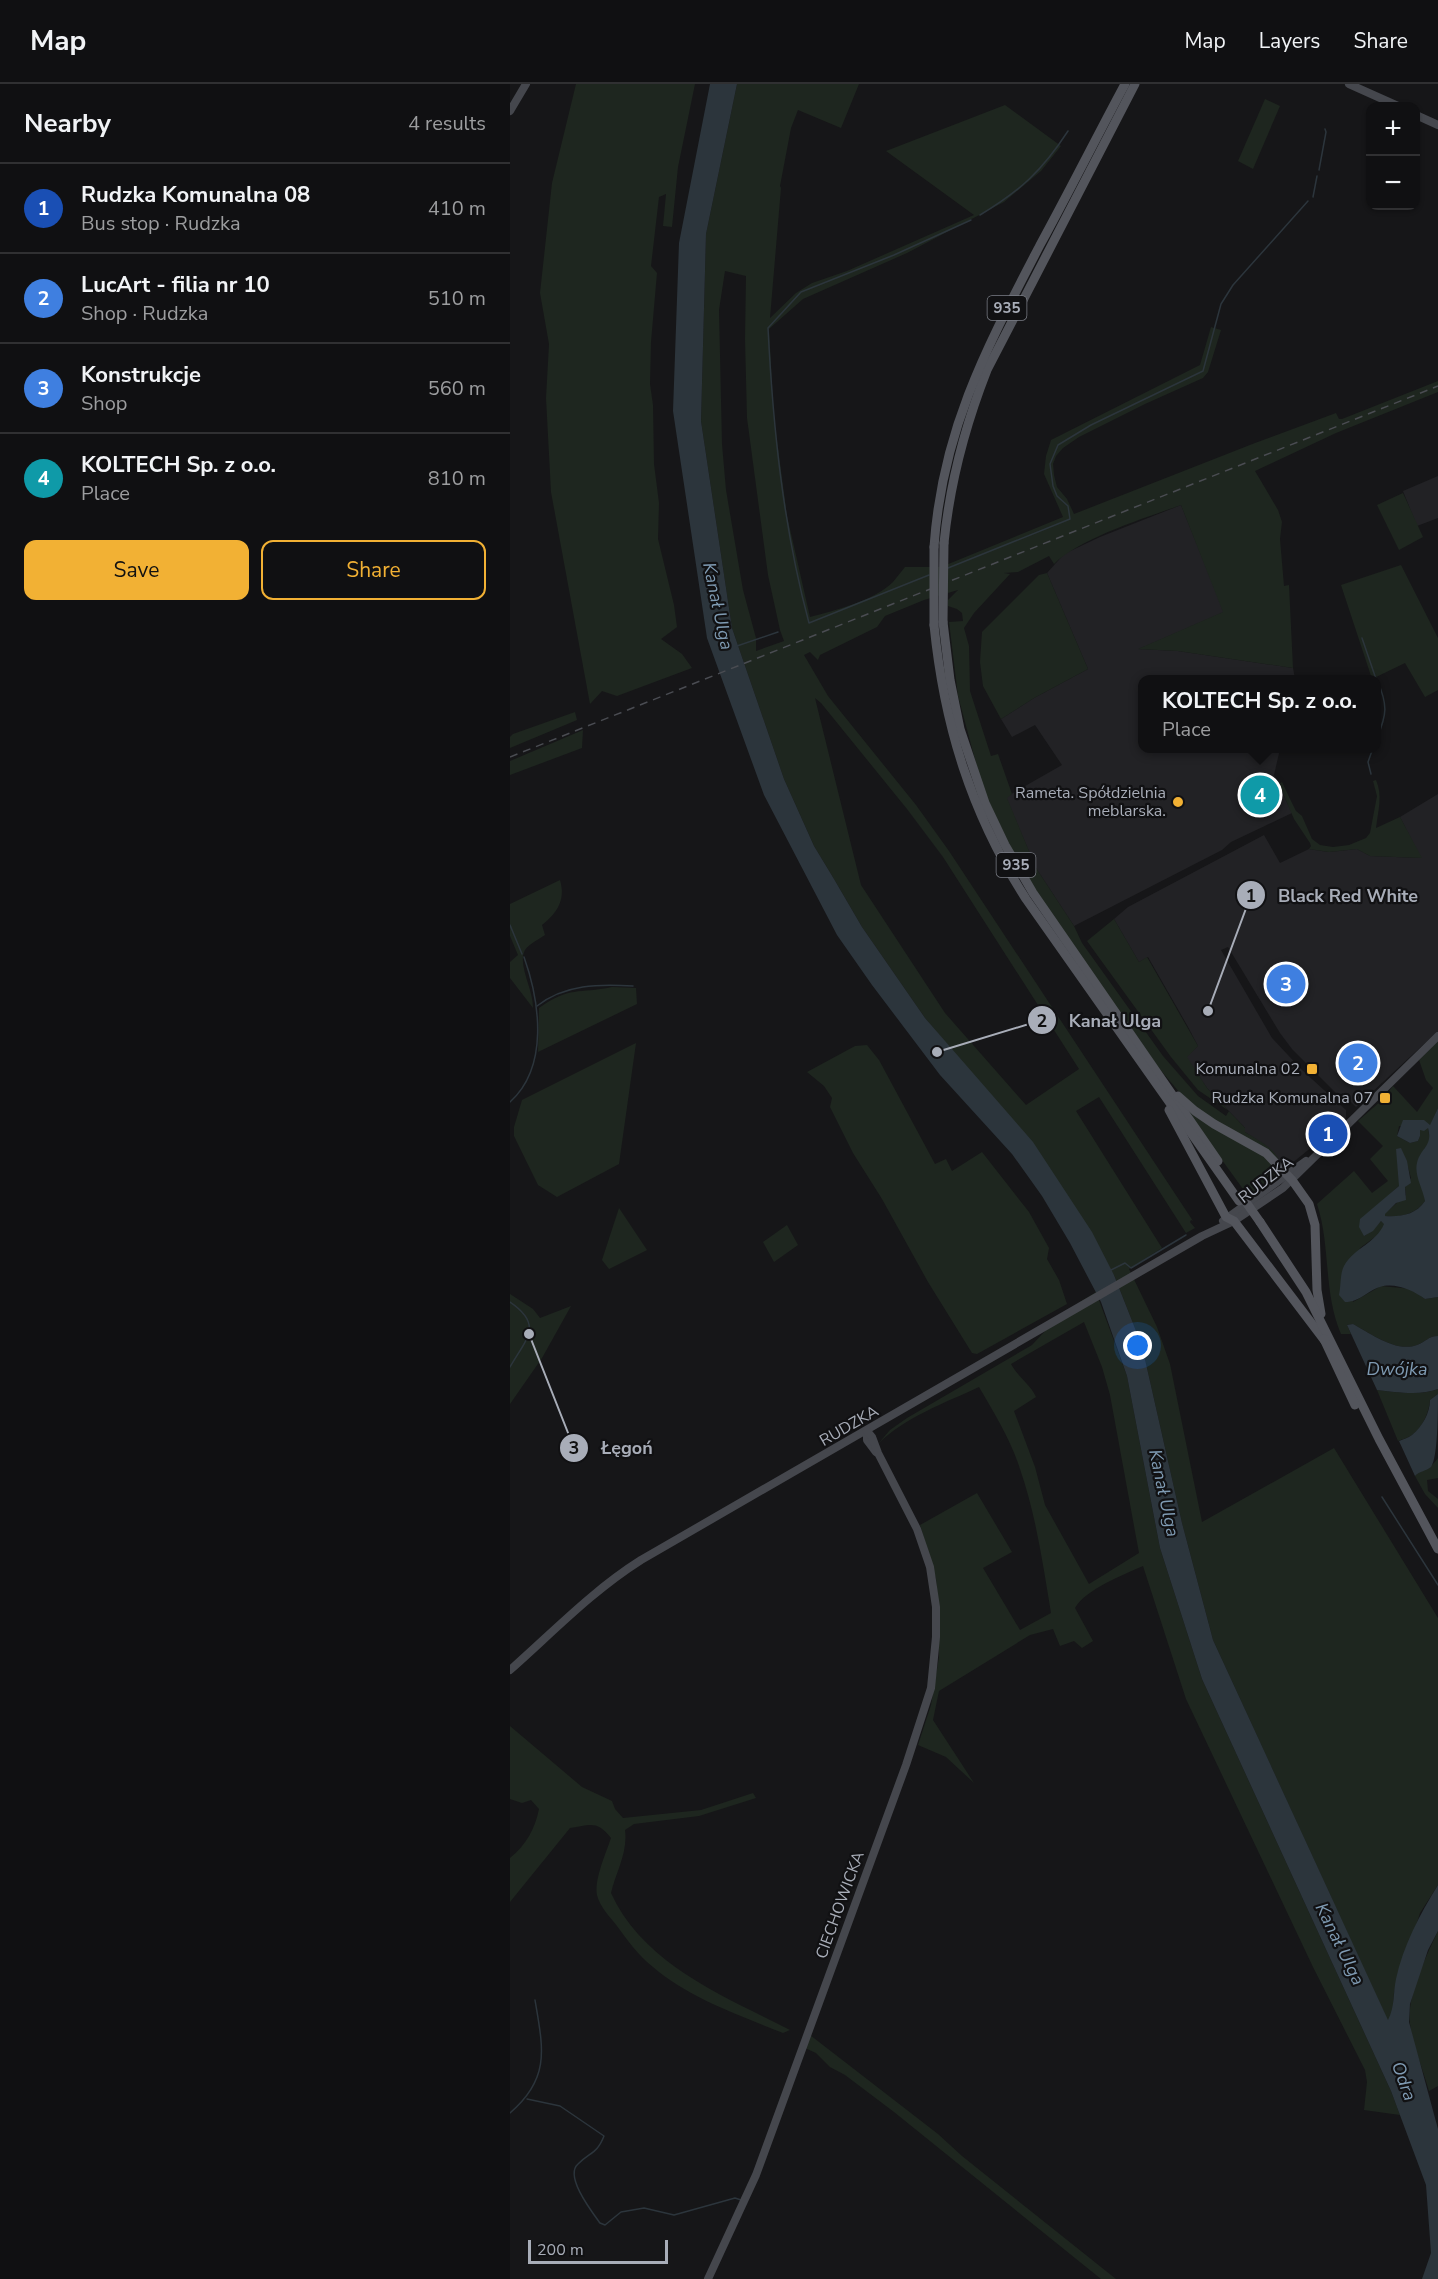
<!DOCTYPE html>
<html lang="en">
<head>
<meta charset="utf-8">
<style>
	body { margin:0; font-family:"Nunito Sans",sans-serif; background:#19191b; color:#f1f3f6 }
	.controls { position:absolute; right:18px; top:18px; display:grid; overflow:hidden; border-radius:12px; box-shadow:0 2px 4px #0004 }
	.controls button { width:54px; height:54px; display:grid; place-items:center; padding:0; border:0; border-bottom:2px solid #303032; background:#101012; color:#f1f3f6; font:30px sans-serif }
	.scale { position:absolute; left:18px; bottom:15px; width:140px; box-sizing:border-box; padding-left:6px; border:3px solid #a8adb8; border-top:0; font-size:16px; line-height:21px; white-space:nowrap; color:#a8adb8; -webkit-text-stroke:4px #111113; paint-order:stroke }
	.you { position:absolute; left:628px; top:1262px; width:21px; height:21px; margin:-15px; border:4px solid #fff; border-radius:50%; background:#1a73e8; box-shadow:0 0 0 9px #1a73e833 }
	.badge { display:grid; place-items:center; width:39px; height:39px; border-radius:50%; background:#f2b134; color:#fff; font-size:20px; font-weight:700 }
	.pin { position:absolute; translate:-50% -50%; border:3px solid #fff; box-shadow:0 2px 6px #0006 }
	.popup { position:absolute; left:628px; top:591px; width:243px; height:78px; box-sizing:border-box; display:grid; place-content:center; border-radius:12px; background:#101012; filter:drop-shadow(0 2px 4px #0005); font-size:20px; white-space:nowrap; color:#9c9d9f }
	.popup b { font-size:22px; color:#f1f3f6 }
	.popup::after { content:''; position:absolute; left:50%; top:100%; margin-left:-12px; border:12px solid transparent; border-top-color:#101012 }
	.list { margin:0; padding:0; list-style:none }
	h2 { display:flex; justify-content:space-between; align-items:center; height:78px; margin:0; padding:0 24px; font-size:26px }
	h2 small { font-size:20px; font-weight:400; color:#9c9d9f }
	.list li { display:grid; grid-template-columns:39px 1fr auto; gap:18px; align-items:center; box-sizing:border-box; height:90px; padding:0 24px; border-top:2px solid #303032 }
	.list b { display:block; font-size:22px; white-space:nowrap }
	.list p { margin:0; font-size:20px; white-space:nowrap; color:#9c9d9f }
	.list em { font-size:20px; font-style:normal; color:#9c9d9f }
	.actions { display:flex; gap:12px; padding:18px 24px }
	.actions a { flex:1; padding:14px 0; border:2px solid #f2b134; border-radius:12px; text-align:center; font-size:21px; color:#f2b134 }
	.actions .main { background:#f2b134; color:#111 }
	.map { position:relative; flex:none; width:928px; height:2195px; overflow:hidden }
	header { display:flex; align-items:center; gap:36px; box-sizing:border-box; height:84px; padding:0 30px; background:#101012; border-bottom:2px solid #303032 }
	header strong { font-size:28px }
	nav { display:flex; gap:33px; margin-inline-start:auto; font-size:21px }
	main { display:flex }
	aside { flex:1; background:#101012 }
	.map>svg:first-child { display:block }
	.built { fill:#222225 }
	.green { fill:#1e261f; fill-rule:evenodd }
	.water { fill:#2c353c }
	.lines { fill:none; stroke-linecap:round; stroke-linejoin:round }
	.stream { stroke:#2c353c; stroke-width:1.5 }
	.secondary { stroke:#45474d; stroke-width:8 }
	.primary { stroke:#53555c; stroke-width:9 }
	.rail { stroke:#4a4c52; stroke-width:1.5; stroke-dasharray:8 6; stroke-linecap:butt }
	.primary-bridge { stroke:#53555c; stroke-width:9 }
	.poi-dot { fill:#f2b134; stroke:#111113; stroke-width:2 }
	.labels { text-anchor:middle; dominant-baseline:central; stroke-width:4.5; stroke-linejoin:round; paint-order:stroke }
	.shield { fill:#111113; stroke:#7b7e86; stroke-width:1.5 }
	.shield-label { font-size:15px; font-weight:bold; fill:#a8adb8 }
	.poi-label { font-size:16px; fill:#a8adb8; stroke:#111113; text-anchor:end }
	.street-label { font-size:16px; fill:#a8adb8; stroke:#111113 }
	.water-label { font-size:18px; font-style:italic; fill:#7f9bb3; stroke:#111113 }
	.leader { fill:none; stroke:#a8adb8; stroke-width:2 }
	.callout-dot { fill:#a8adb8; stroke:#111113; stroke-width:2 }
	.mark-label { font-size:18px; text-anchor:middle; font-weight:bold; fill:#111 }
	.callout-label { font-size:18px; text-anchor:middle; font-weight:bold; fill:#a8adb8; stroke:#111113; stroke-width:4.5; stroke-linejoin:round; paint-order:stroke }
</style>
</head>
<body>
<header>
<strong>Map</strong>
<nav><a>Map</a><a>Layers</a><a>Share</a></nav>
</header>
<main>
<aside>
<h2>Nearby<small>4 results</small></h2>
<ul class="list">
<li><span class="badge" style="background:#1a4fb4">1</span><div><b>Rudzka Komunalna 08</b><p>Bus stop · Rudzka</p></div><em>410 m</em></li>
<li><span class="badge" style="background:#3f7fe0">2</span><div><b>LucArt - filia nr 10</b><p>Shop · Rudzka</p></div><em>510 m</em></li>
<li><span class="badge" style="background:#3f7fe0">3</span><div><b>Konstrukcje</b><p>Shop</p></div><em>560 m</em></li>
<li><span class="badge" style="background:#0f9aa8">4</span><div><b>KOLTECH Sp. z o.o.</b><p>Place</p></div><em>810 m</em></li>
</ul>
<div class="actions"><a class="main">Save</a><a>Share</a></div>
</aside>
<div class="map">
<svg width="928" height="2195" viewBox="0 0 928 2195">
	<rect width="100%" height="100%" fill="#161618"/>
	<g class="built">
		<polygon points="928,392 928,434 907,442 893,407"/>
		<polygon points="671,421 714,528 629,565 668,567 783,584 785,595 633,596 633,664 770,665 764,691 782,729 721,758 712,766 564,842 526,784 496,713 552,681 525,641 502,653 491,635 524,614 578,585 537,489 554,470 590,453"/>
		<polygon points="928,710 928,947 846,1023 833,1010 830,1013 782,965 770,949 718,863 711,866 762,954 792,986 836,1026 836,1034 812,1050 803,1062 781,1080 773,1080 755,1061 735,1048 735,1044 697,1004 676,973 688,962 677,941 638,873 629,878 604,835 618,823 754,751 770,779 799,765 819,768 847,765 860,772 911,774 890,733"/>
	</g>
	<g class="green">
		<polygon points="66,0 185,0 168,83 162,143 153,142 156,110 149,113 141,182 147,189 141,258 140,300 143,321 144,380 149,419 148,455 164,521 167,543 151,555 172,570 182,584 107,612 92,607 80,620 41,408 36,314 39,260 30,209 42,99"/>
		<path d="M227 0H349L331 44 288 26 281 44 270 102 271 104 260 234 286 209 302 199 337 187 464 131 376 67 495 21 551 62 531 87 494 118 397 169 293 215 259 245 264 333 277 432 300 533C324 527 365 516 383 498 387 493 391 488 395 483H431L553 433 534 390 536 372 541 356 690 281 701 243 711 246 698 288 693 294 635 320 569 353 553 364 546 372 543 380 544 391 547 403 557 415 564 430 745 359 826 329 829 335H832L928 297V308L826 349 745 387 768 426 772 438 770 455 774 502 779 501 783 584 668 567 628 565 713 528 671 421C635 434 570 454 544 480L539 472 508 488 494 489 500 490 464 529 454 544 459 562 460 607 481 672 488 670 502 710 497 714 526 784 564 842 572 859 653 972 688 1012 716 1032 719 1027 688 1006 661 973 577 857 604 835 629 878 637 873 688 962 677 973 697 1004 735 1044V1048C746 1055 765 1064 769 1077L681 1022 648 983 513 789 473 705 448 612 439 538 453 537 452 529 447 525 438 522V516L448 506 414 516 375 532 367 543 310 571 308 576 300 568 294 571 318 612 406 721 439 767 683 1137 681 1136 680 1138 685 1144 676 1149 589 1013 566 1027 652 1164 619 1185 647 1243 660 1280 692 1438 824 1364 928 1534V1801L910 1829 884 1909 883 1927 878 1937 703 1556 672 1439 632 1262 604 1191 451 977 415 934 352 843 324 795 304 762 274 695 222 544 191 337 196 150ZM215 187 236 192 235 255 237 334 258 491 270 546 274 557 246 567V554L233 506 216 406 212 360 209 226ZM305 614 311 619 397 725 433 773 569 985 516 1021 435 929 351 801Z"/>
		<polygon points="755,15 770,22 743,85 728,77"/>
		<polygon points="893,409 913,453 889,466 867,421"/>
		<polygon points="891,481 928,554 928,606 915,613 895,579 862,595 831,501"/>
		<polygon points="537,489 578,585 524,614 491,635 473,602 470,578 472,548 529,491"/>
		<polygon points="65,628 67,636 0,664 0,653 3,650"/>
		<polygon points="73,646 72,664 0,691 0,677"/>
		<path d="M866 696C873 712 868 727 866 744L890 733 912 774 860 772 847 765 819 768 799 765 801 762 800 759 784 735 769 700 772 698 781 717 786 727 792 732 802 755 810 761 823 763 839 761 856 754 860 749 867 712 863 697Z"/>
		<path d="M50 796C56 816 47 829 32 841L35 851C29 855 19 860 15 866 7 880 24 907 23 924L0 894V878L8 871 0 852V820Z"/>
		<path d="M102 903 126 904 127 920 28 968 29 924C60 902 68 910 102 903Z"/>
		<path d="M928 957V1024L920 1042H889L887 1052 900 1059 908 1057 910 1052 909 1045 918 1043 920 1059 914 1065 915 1117C906 1130 890 1134 875 1132L874 1130 896 1111 895 1103 901 1094 898 1083 889 1098V1102L881 1109 854 1152 863 1146 871 1137 875 1140 869 1150 850 1164 843 1218 871 1202 902 1205 915 1215 928 1213V1252C918 1252 916 1258 907 1261 886 1269 860 1249 843 1240L837 1241 841 1250H831C813 1208 821 1163 807 1120L844 1087 862 1109 878 1097 860 1075 873 1062 848 1037 871 1017 883 1002 907 1028 923 1004 916 996 909 976Z"/>
		<polygon points="126,959 109,1080 47,1113 28,1101 4,1052 4,1043 12,1016"/>
		<polygon points="357,961 369,976 425,1080 436,1075 442,1087 472,1068 519,1128 539,1164 537,1175 549,1196 557,1220 467,1270 462,1269 418,1198 372,1115 343,1069 320,1023 322,1014 314,1002 297,988 345,962"/>
		<polygon points="670,1018 753,1070 766,1084 765,1092 738,1112"/>
		<polygon points="109,1124 137,1166 99,1185 92,1176"/>
		<polygon points="277,1141 288,1161 264,1178 253,1158"/>
		<path d="M586 1208 617 1292 650 1464 692 1595 881 2007 890 2031 854 2026 857 1998 855 1986 803 1883 676 1615 633 1482C613 1491 576 1505 565 1524L583 1557 572 1564 564 1557 550 1562 543 1545 520 1551 429 1607 423 1636 464 1699 436 1673 408 1661 421 1621 429 1573V1529L426 1495 410 1441 467 1409 502 1468 473 1484 510 1546 541 1529C533 1481 526 1431 510 1385 501 1356 484 1329 469 1303 435 1319 395 1333 368 1360L380 1346 397 1334 522 1261 536 1246 569 1226 568 1219ZM574 1238 592 1283 600 1311 629 1469 579 1500 535 1421 525 1383 504 1327 526 1313C520 1300 508 1293 501 1280Z"/>
		<polygon points="0,1210 23,1225 30,1234 61,1222 32,1274 0,1320"/>
		<path d="M928 1305V1310L920 1316C919 1329 912 1344 902 1351 898 1354 892 1355 888 1357L867 1306C884 1308 912 1312 928 1305Z"/>
		<path d="M928 1374V1394L917 1396 918 1407 928 1415V1424L915 1410 905 1392C914 1383 920 1386 928 1374Z"/>
		<path d="M0 1642 72 1703 102 1717 105 1725 113 1734 191 1726 243 1709 246 1714 189 1732 124 1740 115 1746C118 1769 106 1788 101 1809 134 1881 214 1912 280 1946L273 1949C231 1932 177 1913 143 1883 129 1872 117 1856 107 1842 100 1833 90 1823 87 1811 84 1796 96 1769 101 1754 87 1736 81 1741 60 1744L0 1818V1774C16 1761 25 1745 29 1725L21 1716 12 1719 0 1715Z"/>
		<path d="M928 1847V2002L919 2007C913 1985 903 1963 900 1940 896 1914 917 1870 928 1847Z"/>
		<polygon points="300,1951 428,2050 452,2072 606,2195 591,2195 384,2028 335,1991 320,1983 306,1969 295,1964"/>
	</g>
	<g class="water">
		<path d="M200 0H227L196 150 191 337 222 544 274 695 304 762 324 795 352 843 415 934 523 1058 582 1148 604 1191 632 1262 672 1439 703 1556 878 1936C885 1923 883 1909 886 1895 893 1862 910 1830 928 1801V1847L918 1866 900 1920 899 1938 928 2045V2195H912L921 2169 916 2101 881 2007 692 1595 650 1464 617 1292 591 1218 560 1159 532 1112 502 1070 430 991 362 901 327 851 254 711 197 554 163 327 169 159Z"/>
		<path d="M928 1024V1213L915 1215C904 1207 885 1198 870 1203 857 1207 850 1218 835 1218L829 1211C831 1202 830 1189 834 1182 844 1164 866 1159 874 1140L871 1137 863 1147 854 1152 849 1143 850 1135 889 1102 886 1065 891 1064 897 1077 901 1099 895 1103 896 1116 886 1119 875 1130V1132C890 1133 906 1131 915 1117 913 1105 904 1091 907 1079 911 1063 923 1063 918 1044L914 1047 910 1046V1052L908 1057 900 1059 887 1052 893 1036H914L920 1041Z"/>
		<path d="M843 1240C860 1249 886 1269 907 1261 916 1258 918 1252 928 1252V1305C911 1312 885 1308 867 1306L837 1241Z"/>
		<path d="M928 1310C928 1326 928 1374 921 1383 916 1387 910 1387 905 1392L889 1357C893 1355 898 1354 902 1351 912 1343 920 1329 920 1316Z"/>
	</g>
	<g class="lines">
		<g class="stream">
			<polyline points="809,86 816,48 815,45"/>
			<polyline points="803,113 807,92"/>
			<path d="M470 131C510 107 532 87 558 47"/>
			<polyline points="438,484 560,435 558,422 547,412 543,402 540,380 548,361 581,341 693,287 711,220 723,201 798,117"/>
			<path d="M419 491 299 539C273 442 263 344 258 244L291 208 384 171 461 136"/>
			<polyline points="852,554 866,595"/>
			<polyline points="227,562 268,548"/>
			<path d="M867 596C878 621 877 630 867 654"/>
			<polyline points="861,690 858,678 863,664"/>
			<polyline points="0,841 12,870"/>
			<path d="M27 922C55 900 89 900 123 902"/>
			<path d="M0 1018C39 983 30 918 14 873"/>
			<polyline points="601,1186 615,1179 621,1184 676,1151"/>
			<path d="M0 1218C34 1241 16 1255 0 1283"/>
			<polyline points="872,1413 928,1501"/>
			<path d="M17 2015 50 2022 94 2052C87 2070 80 2068 68 2080 54 2092 82 2128 90 2139L95 2141 111 2128 134 2124 164 2131 225 2114 231 2116"/>
			<path d="M0 2029C41 1994 33 1964 25 1916"/>
		</g>
		<g class="secondary">
			<polyline points="839,0 888,22"/>
			<polyline points="0,27 16,0"/>
			<polyline points="906,31 928,41"/>
			<polyline points="713,1137 796,1077"/>
			<polyline points="357,1347 357,1356 366,1368"/>
			<path d="M0 1586C43 1548 82 1507 131 1476L692 1152 724 1137 773 1104 928 952"/>
			<polyline points="198,2195 246,2091 396,1681 421,1604 426,1553 426,1523 420,1483 407,1445 368,1369 362,1353 357,1347"/>
		</g>
		<g class="primary">
			<path d="M434 459C440 398 455 342 477 286L625 0"/>
			<path d="M424 463C432 346 477 263 530 161 559 108 586 54 615 0"/>
			<polyline points="433,538 440,596 450,645 475,719 495,761 523,809 708,1077"/>
			<path d="M424 541C434 641 461 729 516 815L729 1117"/>
			<polyline points="668,1012 685,1027 704,1040 756,1069 782,1096 799,1120 805,1141 807,1206 811,1230"/>
			<polyline points="659,1026 716,1133 724,1137 815,1257"/>
			<polyline points="750,1138 796,1208 869,1355 928,1465"/>
			<polyline points="814,1255 845,1321"/>
		</g>
		<polyline class="rail" points="0,673 928,302"/>
		<g class="primary-bridge">
			<polyline points="433,538 434,459"/>
			<polyline points="424,541 424,463"/>
			<polyline points="733,1114 750,1138"/>
		</g>
	</g>
	<g class="poi-dot">
		<circle cx="668" cy="718" r="6"/>
		<rect x="796" y="979" width="12" height="12" rx="3"/>
		<rect x="869" y="1008" width="12" height="12" rx="3"/>
	</g>
	<g class="labels">
		<g class="shield">
			<rect x="477.5" y="212" width="39" height="24" rx="4.5"/>
			<rect x="486.5" y="769" width="39" height="24" rx="4.5"/>
		</g>
		<g class="shield-label">
			<text x="497" y="224">935</text>
			<text x="506" y="781">935</text>
		</g>
		<g class="poi-label">
			<text x="656" y="709">Rameta. Spółdzielnia<tspan x="656" dy="18">meblarska.</tspan></text>
			<text x="790" y="985">Komunalna 02</text>
			<text x="863" y="1014">Rudzka Komunalna 07</text>
		</g>
		<g class="street-label">
			<text transform="translate(756 1096) rotate(-38)">RUDZKA</text>
			<text transform="translate(339 1342) rotate(-30)">RUDZKA</text>
			<text transform="translate(330 1821) rotate(-70)">CIECHOWICKA</text>
		</g>
		<g class="water-label">
			<text transform="translate(208 522) rotate(78)">Kanał Ulga</text>
			<text x="887" y="1285">Dwójka</text>
			<text transform="translate(654 1409) rotate(78)">Kanał Ulga</text>
			<text transform="translate(830 1860) rotate(64)">Kanał Ulga</text>
			<text transform="translate(894 1997) rotate(70)">Odra</text>
		</g>
	</g>
	<path class="leader" d="M698 927L741 811M427 968L532 936M19 1250L64 1364"/>
	<g class="callout-dot">
		<circle cx="698" cy="927" r="6"/>
		<circle cx="427" cy="968" r="6"/>
		<circle cx="19" cy="1250" r="6"/>
		<circle cx="741" cy="811" r="15"/>
		<circle cx="532" cy="936" r="15"/>
		<circle cx="64" cy="1364" r="15"/>
	</g>
	<g class="mark-label">
		<text x="741" y="818">1</text>
		<text x="532" y="943">2</text>
		<text x="64" y="1370">3</text>
	</g>
	<g class="callout-label">
		<text x="838" y="818">Black Red White</text>
		<text x="605" y="943">Kanał Ulga</text>
		<text x="117" y="1370">Łęgoń</text>
	</g>
</svg>
<div class="controls">
<button>+</button>
<button>−</button>
</div>
<div class="scale">200 m</div>
<div class="you"></div>
<div class="pin badge" style="left:818px;top:1050px;background:#1a4fb4">1</div>
<div class="pin badge" style="left:848px;top:979px;background:#3f7fe0">2</div>
<div class="pin badge" style="left:776px;top:900px;background:#3f7fe0">3</div>
<div class="pin badge" style="left:750px;top:711px;background:#0f9aa8">4</div>
<div class="popup"><b>KOLTECH Sp. z o.o.</b>Place</div>
</div>
</main>
</body>
</html>
